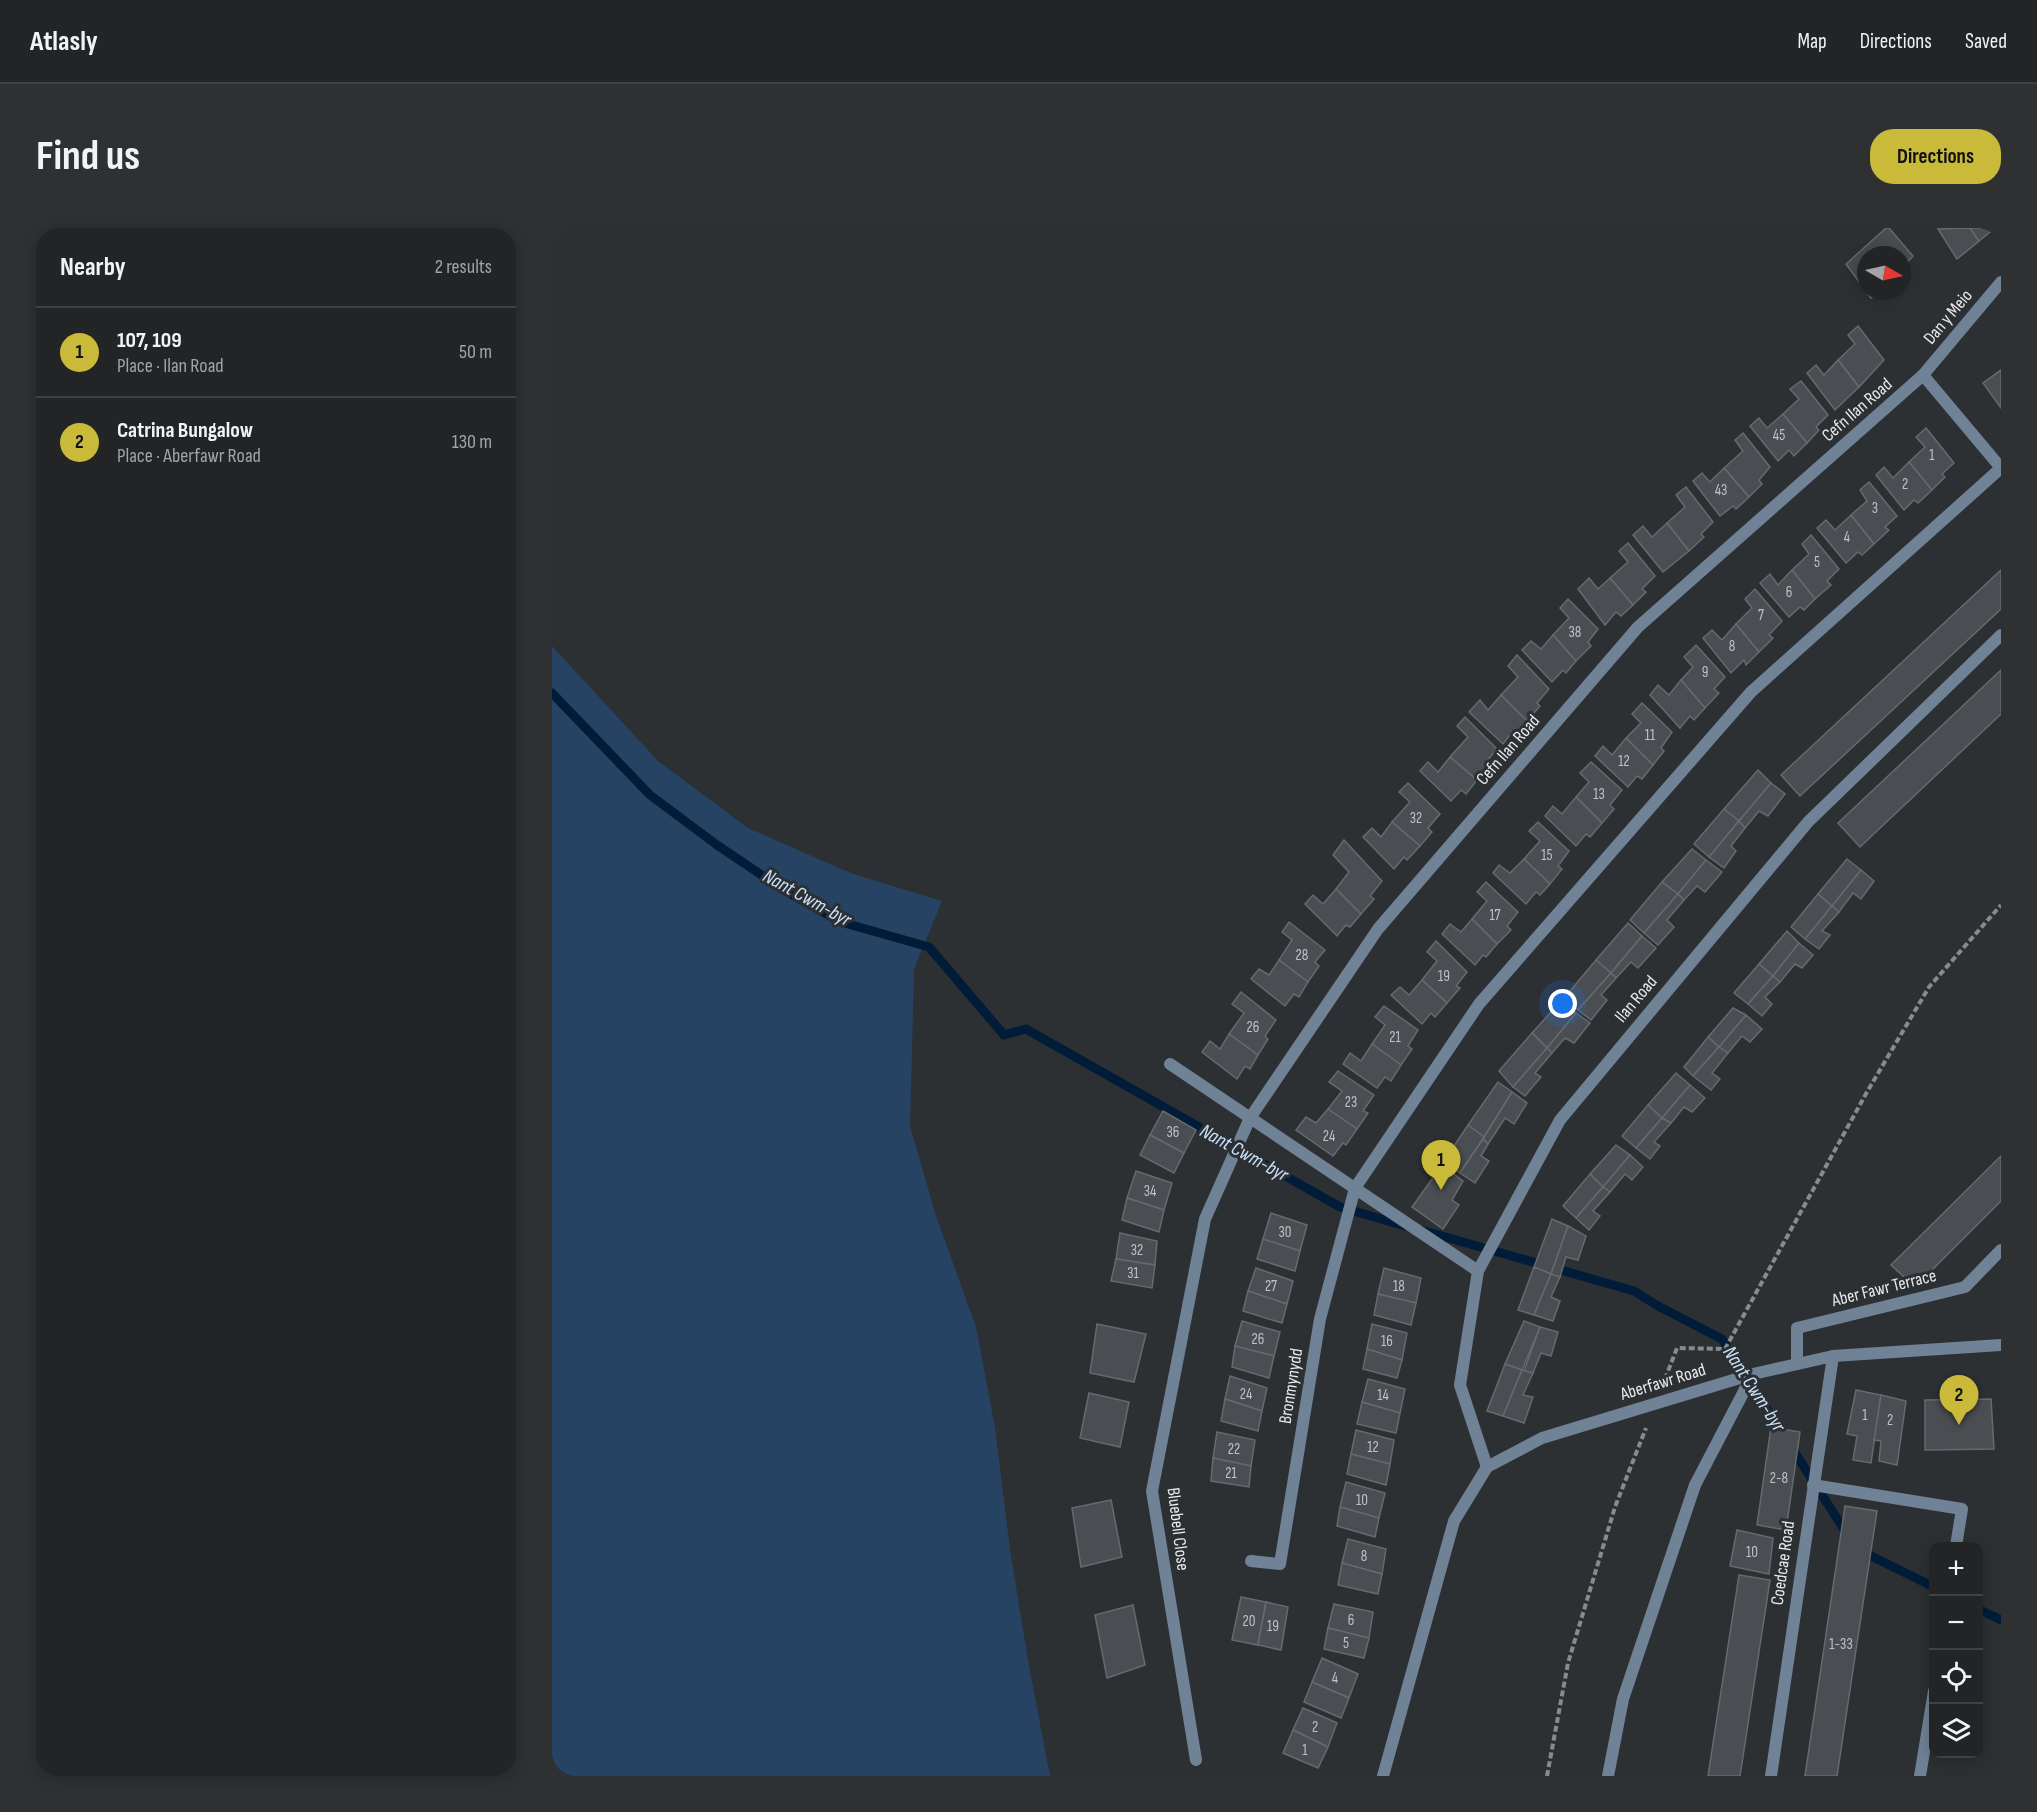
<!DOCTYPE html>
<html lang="en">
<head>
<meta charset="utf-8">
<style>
	body { margin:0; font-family:"Sofia Sans Condensed",sans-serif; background:#2e3032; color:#f1f3f6 }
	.controls { position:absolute; right:18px; bottom:18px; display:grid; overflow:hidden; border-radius:12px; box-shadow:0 3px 15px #0003 }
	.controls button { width:54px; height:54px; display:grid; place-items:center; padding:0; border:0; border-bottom:2px solid #3f4143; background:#222426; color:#f1f3f6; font:30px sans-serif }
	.compass { position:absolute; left:1305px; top:18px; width:54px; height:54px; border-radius:50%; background:#222426; box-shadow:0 3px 15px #0003; rotate:99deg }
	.you { position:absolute; left:1011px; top:776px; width:21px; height:21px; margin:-15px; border:4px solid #fff; border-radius:50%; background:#1a73e8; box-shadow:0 0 0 9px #1a73e833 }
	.badge { display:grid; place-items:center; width:39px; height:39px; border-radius:50%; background:#caba39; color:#111; font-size:20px; font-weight:700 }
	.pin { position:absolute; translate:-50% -50px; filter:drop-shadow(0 2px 3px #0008) }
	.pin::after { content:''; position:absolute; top:32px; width:21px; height:18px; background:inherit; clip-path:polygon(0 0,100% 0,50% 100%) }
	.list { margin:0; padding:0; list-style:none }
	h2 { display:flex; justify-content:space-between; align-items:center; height:78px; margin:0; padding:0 24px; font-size:26px }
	h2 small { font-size:20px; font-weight:400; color:#a2a4a7 }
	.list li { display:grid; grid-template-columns:39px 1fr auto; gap:18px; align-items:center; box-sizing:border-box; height:90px; padding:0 24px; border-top:2px solid #3f4143 }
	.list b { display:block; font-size:22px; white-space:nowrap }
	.list p { margin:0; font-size:20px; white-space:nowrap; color:#a2a4a7 }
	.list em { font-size:20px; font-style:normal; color:#a2a4a7 }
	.icon { flex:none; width:33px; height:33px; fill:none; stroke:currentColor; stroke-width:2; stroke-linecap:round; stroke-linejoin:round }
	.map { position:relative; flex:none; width:1449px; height:1548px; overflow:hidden; border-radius:24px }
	header { display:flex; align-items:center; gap:36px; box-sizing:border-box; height:84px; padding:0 30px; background:#222426; border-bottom:2px solid #3f4143 }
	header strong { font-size:28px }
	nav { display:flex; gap:33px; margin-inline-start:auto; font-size:21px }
	.intro { display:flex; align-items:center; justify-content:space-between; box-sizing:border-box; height:144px; padding:0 36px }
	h1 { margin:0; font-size:42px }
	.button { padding:15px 27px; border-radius:24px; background:#caba39; color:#111; font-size:21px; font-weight:700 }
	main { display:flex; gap:36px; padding:0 36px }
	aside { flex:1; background:#222426; border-radius:24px; box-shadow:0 3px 15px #0003 }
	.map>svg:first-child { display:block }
	.green { fill:#274363 }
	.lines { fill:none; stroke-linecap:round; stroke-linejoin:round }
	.stream { stroke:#001c38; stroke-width:9 }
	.building { fill:#4a4d51; stroke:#666a6d; stroke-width:1.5 }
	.path { stroke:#888b8d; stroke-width:4; stroke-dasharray:6 3; stroke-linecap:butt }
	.lane { stroke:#708296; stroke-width:12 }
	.street { stroke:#708296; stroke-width:12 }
	.labels { text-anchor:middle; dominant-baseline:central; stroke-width:6; stroke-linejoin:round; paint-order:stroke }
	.number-label { font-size:15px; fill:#c0c3c5 }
	.street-label { font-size:18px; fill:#e8eaec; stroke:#2d3033 }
	.water-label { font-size:20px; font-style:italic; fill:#cbe2fd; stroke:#2d3033 }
</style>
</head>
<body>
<header>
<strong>Atlasly</strong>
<nav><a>Map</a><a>Directions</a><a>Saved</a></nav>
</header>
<div class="intro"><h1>Find us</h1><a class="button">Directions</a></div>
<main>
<aside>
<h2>Nearby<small>2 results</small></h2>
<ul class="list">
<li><span class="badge">1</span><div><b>107, 109</b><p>Place · Ilan Road</p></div><em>50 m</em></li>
<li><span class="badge">2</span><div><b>Catrina Bungalow</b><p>Place · Aberfawr Road</p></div><em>130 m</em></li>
</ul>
</aside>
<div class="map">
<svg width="1449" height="1548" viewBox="0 0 1449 1548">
	<rect width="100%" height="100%" fill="#2d3033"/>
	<polygon class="green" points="0,418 106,533 196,600 301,646 390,673 362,741 358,898 384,988 424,1099 443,1200 458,1322 477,1438 498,1548 0,1548"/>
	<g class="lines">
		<g class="stream">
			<polyline points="0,465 98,567 165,617 232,662 289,694 377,719 452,807 474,801 788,979 853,998"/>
			<polyline points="869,1002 1082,1063 1106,1078 1170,1111 1295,1306"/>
			<polyline points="1309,1323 1382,1359"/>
			<polyline points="1426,1381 1449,1392"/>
		</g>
	</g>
	<g class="building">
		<polygon points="1334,0 1337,0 1361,28 1350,40 1350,27 1314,27 1314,63 1326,63 1319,70 1294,36"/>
		<polygon points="1418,0 1427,13 1405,31 1386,1"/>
		<polygon points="1418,0 1443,0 1427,13"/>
		<polygon points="1306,98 1332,132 1307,159 1286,132 1303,116 1296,107"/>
		<polygon points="1286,132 1307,159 1283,182 1255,145 1264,137 1272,147"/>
		<polygon points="1449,142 1449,180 1431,155"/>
		<polygon points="1249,153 1276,187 1264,199 1267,202 1255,215 1231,186 1247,171 1238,161"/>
		<polygon points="1231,186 1255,215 1242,228 1237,222 1226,233 1198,198 1207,190 1215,200"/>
		<polygon points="1374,200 1402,235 1390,246 1393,249 1380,262 1357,234 1373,219 1364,209"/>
		<polygon points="1191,205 1218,239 1207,252 1210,256 1197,269 1172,240 1191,223 1183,212"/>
		<polygon points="1357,234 1380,262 1366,275 1362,272 1352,282 1324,247 1332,239 1341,250"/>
		<polygon points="1172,240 1197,269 1184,281 1181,278 1168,288 1141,253 1150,245 1158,254"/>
		<polygon points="1317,254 1345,288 1333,299 1337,302 1322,316 1299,287 1315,273 1308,262"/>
		<polygon points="1134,259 1161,294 1149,306 1152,309 1137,323 1115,295 1133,279 1124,267"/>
		<polygon points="1299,287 1322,316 1310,327 1306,324 1294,335 1265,300 1274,292 1283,302"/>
		<polygon points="1115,295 1137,323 1111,344 1081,307 1091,298 1100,309"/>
		<polygon points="1259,307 1287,341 1275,353 1279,357 1263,371 1240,342 1257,326 1250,316"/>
		<polygon points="1076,315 1103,348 1090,361 1094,364 1081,377 1058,350 1076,334 1067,323"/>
		<polygon points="1240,342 1263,371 1252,382 1248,379 1237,389 1208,355 1218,346 1226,357"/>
		<polygon points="1449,342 1449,381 1248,568 1229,547"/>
		<polygon points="1037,350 1046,361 1058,350 1081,377 1069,388 1064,384 1053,397 1026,361"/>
		<polygon points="1203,361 1230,393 1217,407 1221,410 1207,424 1184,396 1200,380 1193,371"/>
		<polygon points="1016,371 1046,401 1036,414 1039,418 1024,433 1001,407 1017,390 1008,380"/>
		<polygon points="1184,396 1207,424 1194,437 1192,432 1179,445 1151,410 1160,402 1170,412"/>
		<polygon points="1001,407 1024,433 1014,445 1011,442 1000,454 970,422 979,413 989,421"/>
		<polygon points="1144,417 1173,449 1162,461 1167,465 1153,480 1129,452 1141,439 1132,429"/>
		<polygon points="965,427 997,461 985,475 988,478 975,493 949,467 966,449 956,438"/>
		<polygon points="1449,442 1449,486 1308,619 1286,595"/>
		<polygon points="1129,452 1153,480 1142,492 1138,488 1128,500 1098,467 1106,457 1117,467"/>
		<polygon points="949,467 975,493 964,506 960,504 951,516 917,484 928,472 936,482"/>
		<polygon points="1090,475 1120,504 1109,520 1112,523 1101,537 1074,510 1089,495 1080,486"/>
		<polygon points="913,489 945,521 933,535 936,539 925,552 898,529 916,509 905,498"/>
		<polygon points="1074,510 1101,537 1090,551 1085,548 1076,559 1043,528 1051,518 1060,527"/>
		<polygon points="898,529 925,552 914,566 909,562 899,573 868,543 876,534 886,544"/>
		<polygon points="1039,534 1070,562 1058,577 1062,581 1050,595 1024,569 1037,554 1028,545"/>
		<polygon points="1206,542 1219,555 1187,593 1172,581"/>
		<polygon points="856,555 888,586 876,600 880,604 868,618 840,594 858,574 847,564"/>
		<polygon points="1219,555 1233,566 1216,588 1207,583 1193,600 1187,593"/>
		<polygon points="1024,569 1050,595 1038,609 1034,606 1024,618 993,588 1001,578 1010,586"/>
		<polygon points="1172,581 1187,593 1157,629 1142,616"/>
		<polygon points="1187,593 1193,600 1179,618 1184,623 1172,640 1157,629"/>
		<polygon points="840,594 868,618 855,632 852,629 842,641 811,609 820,600 829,609"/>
		<polygon points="986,594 1017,623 1006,638 1010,641 998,656 972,631 988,613 977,603"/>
		<polygon points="792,612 830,653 818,668 822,671 809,686 784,661 797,644 781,627"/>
		<polygon points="1140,621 1154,632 1126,666 1110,654"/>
		<polygon points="972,631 998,656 988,667 984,664 974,676 941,645 947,637 958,645"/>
		<polygon points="1295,631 1309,642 1280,678 1266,666"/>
		<polygon points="1154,632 1170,644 1153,664 1145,658 1132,672 1126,666"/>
		<polygon points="1309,642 1322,653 1309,671 1301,665 1287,684 1280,678"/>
		<polygon points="934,654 966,684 955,698 959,702 945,716 920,691 935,673 925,664"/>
		<polygon points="1110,654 1126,666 1092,705 1078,692"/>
		<polygon points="784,661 809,686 798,699 794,697 785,708 753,676 761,667 771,676"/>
		<polygon points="1126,666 1132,672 1115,692 1122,699 1106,717 1092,705"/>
		<polygon points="1266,666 1280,678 1253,711 1239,699"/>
		<polygon points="1280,678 1287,684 1270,703 1278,707 1267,721 1253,711"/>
		<polygon points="920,691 945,716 934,729 931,727 923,737 890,706 898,696 909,704"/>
		<polygon points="737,694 773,722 763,734 767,738 756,754 727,732 740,712 730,704"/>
		<polygon points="1076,695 1090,708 1059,745 1044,732"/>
		<polygon points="1235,703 1247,715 1221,748 1207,736"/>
		<polygon points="1090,708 1104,720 1086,740 1079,734 1064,750 1059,745"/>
		<polygon points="884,713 915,744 904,758 908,760 895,775 870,752 885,733 875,724"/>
		<polygon points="1247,715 1261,727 1250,740 1243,736 1228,754 1221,748"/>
		<polygon points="727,732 756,754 747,769 742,766 733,778 699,751 707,741 717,747"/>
		<polygon points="1044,732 1059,745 1026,782 1013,769"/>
		<polygon points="1207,736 1221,748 1196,776 1182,765"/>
		<polygon points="1059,745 1064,750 1049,767 1055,772 1039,792 1026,782"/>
		<polygon points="1221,748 1228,754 1213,769 1220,776 1210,788 1196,776"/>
		<polygon points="870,752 895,775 883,789 879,785 870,796 839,767 848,759 857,767"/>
		<polygon points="689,764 724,792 713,808 716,811 706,827 677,806 692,785 680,776"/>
		<polygon points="1010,772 1024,785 995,820 980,805"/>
		<polygon points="832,778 866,802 856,818 860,821 849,837 820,816 833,797 823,789"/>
		<polygon points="1181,780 1194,787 1167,819 1156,809"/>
		<polygon points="1024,785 1038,795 1022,815 1013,810 1000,825 995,820"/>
		<polygon points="1194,787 1210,801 1198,814 1190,808 1176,825 1167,819"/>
		<polygon points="980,805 995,820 961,859 947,843"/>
		<polygon points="677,806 706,827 698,841 693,838 685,851 650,824 658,813 668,821"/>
		<polygon points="1156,809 1167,819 1141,848 1132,839"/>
		<polygon points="820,816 849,837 839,853 833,849 825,860 791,836 798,825 809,833"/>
		<polygon points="1167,819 1176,825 1160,845 1168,851 1159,862 1141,848"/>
		<polygon points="995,820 1000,825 983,845 989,849 973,868 961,859"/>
		<polygon points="786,843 822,867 811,883 816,885 805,901 776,881 790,863 777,854"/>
		<polygon points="1124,845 1138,857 1110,890 1096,877"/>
		<polygon points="946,854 960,864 932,909 916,897"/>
		<polygon points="1138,857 1153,870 1140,884 1132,879 1119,895 1110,890"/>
		<polygon points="960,864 975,875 962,896 953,890 936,916 931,911"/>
		<polygon points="1096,877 1110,890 1084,920 1070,908"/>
		<polygon points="776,881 805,901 794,917 791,915 781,928 744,902 754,889 764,895"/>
		<polygon points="611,883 644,902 632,925 598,907"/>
		<polygon points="1110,890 1119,895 1102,914 1108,918 1098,931 1084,920"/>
		<polygon points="916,897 932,909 908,945 892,933"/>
		<polygon points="598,907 632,925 622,945 588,927"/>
		<polygon points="931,911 936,916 929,928 937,933 923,955 908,945"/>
		<polygon points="1064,917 1078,927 1051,959 1038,946"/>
		<polygon points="1078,927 1091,939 1080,952 1073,946 1058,964 1051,959"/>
		<polygon points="1449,928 1449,973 1363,1059 1339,1037"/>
		<polygon points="890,937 911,953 900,972 907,977 891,1001 860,979"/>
		<polygon points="584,943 620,955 612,982 575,970"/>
		<polygon points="1038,946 1051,959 1024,990 1011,978"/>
		<polygon points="1051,959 1058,964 1041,983 1048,988 1037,1002 1024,990"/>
		<polygon points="575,970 612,982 607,1004 570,992"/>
		<polygon points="719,985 755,997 748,1023 711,1011"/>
		<polygon points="1000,991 1016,998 999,1046 982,1039"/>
		<polygon points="1016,998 1034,1008 1026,1032 1014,1029 1008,1049 999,1046"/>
		<polygon points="568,1005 605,1013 603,1037 564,1031"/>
		<polygon points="711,1011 748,1023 743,1043 705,1031"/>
		<polygon points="564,1031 603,1037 600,1060 559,1053"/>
		<polygon points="982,1039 999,1046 982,1087 966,1082"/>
		<polygon points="704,1040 741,1053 735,1076 696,1063"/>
		<polygon points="832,1040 869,1050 864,1075 826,1066"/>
		<polygon points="999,1046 1008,1049 999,1069 1008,1073 1001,1093 982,1087"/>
		<polygon points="696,1063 735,1076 730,1095 691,1083"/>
		<polygon points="826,1066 864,1075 859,1097 822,1087"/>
		<polygon points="690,1093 728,1104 722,1128 683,1118"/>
		<polygon points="972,1093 988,1099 970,1142 953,1136"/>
		<polygon points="545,1096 594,1106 582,1154 538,1145"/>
		<polygon points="820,1096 855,1105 850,1132 815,1121"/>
		<polygon points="988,1099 1006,1104 999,1128 989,1125 981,1145 972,1143"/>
		<polygon points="683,1118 722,1128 717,1150 680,1139"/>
		<polygon points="815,1121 850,1132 845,1150 811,1141"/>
		<polygon points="953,1136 970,1142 951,1188 935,1183"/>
		<polygon points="970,1142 981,1145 971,1167 981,1169 972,1195 951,1188"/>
		<polygon points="678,1148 715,1160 710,1183 673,1171"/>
		<polygon points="816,1151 853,1161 848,1185 810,1174"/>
		<polygon points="1304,1162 1329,1167 1319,1235 1301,1232 1305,1208 1295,1206"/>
		<polygon points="537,1165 577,1174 568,1219 528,1210"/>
		<polygon points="1329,1167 1354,1173 1345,1237 1327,1233 1329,1213 1322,1212"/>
		<polygon points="673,1171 710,1183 706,1203 669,1193"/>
		<polygon points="1439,1171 1442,1221 1373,1222 1373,1172"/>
		<polygon points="810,1174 848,1185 844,1205 805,1196"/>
		<polygon points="1219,1199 1248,1204 1234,1302 1205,1297"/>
		<polygon points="804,1202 842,1212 838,1236 799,1226"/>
		<polygon points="665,1204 703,1212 699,1238 661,1230"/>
		<polygon points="799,1226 838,1236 834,1257 795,1246"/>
		<polygon points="661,1230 699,1238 697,1259 659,1253"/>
		<polygon points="794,1254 833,1265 827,1290 788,1279"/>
		<polygon points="559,1272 570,1329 529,1339 520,1280"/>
		<polygon points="1293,1278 1325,1283 1285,1548 1253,1548"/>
		<polygon points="788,1279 827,1290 823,1309 785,1298"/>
		<polygon points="1185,1302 1221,1310 1217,1346 1178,1338"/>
		<polygon points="796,1311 834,1321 830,1346 790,1335"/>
		<polygon points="790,1335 830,1346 826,1366 786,1357"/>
		<polygon points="1187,1347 1218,1352 1188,1548 1156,1548"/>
		<polygon points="689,1369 714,1374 706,1417 680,1412"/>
		<polygon points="714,1374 736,1379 729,1422 706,1417"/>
		<polygon points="782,1376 821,1384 817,1410 776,1400"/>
		<polygon points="581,1377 593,1437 555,1450 543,1387"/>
		<polygon points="776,1400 817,1410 812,1430 772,1421"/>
		<polygon points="770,1430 806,1446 797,1470 760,1454"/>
		<polygon points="760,1454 797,1470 789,1490 752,1474"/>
		<polygon points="751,1480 785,1495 776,1519 741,1502"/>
		<polygon points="741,1502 776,1519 766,1540 731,1525"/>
	</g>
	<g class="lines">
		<g class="path">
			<polyline points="1113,1151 1125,1120 1173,1121 1315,864 1377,759 1449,677"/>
			<polyline points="995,1548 1016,1435 1063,1279 1094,1200"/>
		</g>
		<g class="lane">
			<polyline points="1261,1257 1410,1281 1404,1318"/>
			<polyline points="1056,1548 1071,1471 1143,1257 1201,1146"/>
			<polyline points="1368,1548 1382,1463"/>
		</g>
		<g class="street">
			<polyline points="1371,147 1449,240"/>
			<polyline points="618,836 926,1043"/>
			<polyline points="1245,1136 1245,1100 1413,1059 1449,1022"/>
			<polyline points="935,1239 908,1157 926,1043 1008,892 1256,594 1449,407"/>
			<polyline points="935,1239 990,1210 1201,1146 1281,1128 1449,1117"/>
			<polyline points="699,1333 728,1336 768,1091 803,960 927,776 1199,464 1449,240"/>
			<polyline points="644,1532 600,1263 653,991 698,890 826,701 1086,399 1371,147 1449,54"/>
			<polyline points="831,1548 902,1293 935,1239"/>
			<polyline points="1219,1548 1281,1128"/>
		</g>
	</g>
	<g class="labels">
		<g class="number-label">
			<text x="1227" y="207">45</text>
			<text x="1380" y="227">1</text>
			<text x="1353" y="256">2</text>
			<text x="1169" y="262">43</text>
			<text x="1323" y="280">3</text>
			<text x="1295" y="309">4</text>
			<text x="1265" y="334">5</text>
			<text x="1237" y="364">6</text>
			<text x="1209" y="387">7</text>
			<text x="1023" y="404">38</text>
			<text x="1180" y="418">8</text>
			<text x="1153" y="444">9</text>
			<text x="1098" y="507">11</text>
			<text x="1072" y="533">12</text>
			<text x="1047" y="566">13</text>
			<text x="864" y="590">32</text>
			<text x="995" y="627">15</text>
			<text x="943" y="687">17</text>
			<text x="750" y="727">28</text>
			<text x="892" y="748">19</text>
			<text x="701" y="799">26</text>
			<text x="843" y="809">21</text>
			<text x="799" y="874">23</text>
			<text x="621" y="904">36</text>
			<text x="777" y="908">24</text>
			<text x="598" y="963">34</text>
			<text x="733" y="1004">30</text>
			<text x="585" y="1022">32</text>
			<text x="581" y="1045">31</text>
			<text x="719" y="1058">27</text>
			<text x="847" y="1058">18</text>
			<text x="706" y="1111">26</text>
			<text x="835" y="1113">16</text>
			<text x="694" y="1166">24</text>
			<text x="831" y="1167">14</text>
			<text x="1313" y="1187">1</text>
			<text x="1338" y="1192">2</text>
			<text x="821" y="1219">12</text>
			<text x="682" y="1221">22</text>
			<text x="679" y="1245">21</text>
			<text x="1227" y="1250">2-8</text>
			<text x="810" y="1272">10</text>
			<text x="1200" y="1324">10</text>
			<text x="812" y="1328">8</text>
			<text x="799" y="1392">6</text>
			<text x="697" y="1393">20</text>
			<text x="721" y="1398">19</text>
			<text x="794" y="1415">5</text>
			<text x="1289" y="1416">1-33</text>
			<text x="783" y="1450">4</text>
			<text x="763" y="1499">2</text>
			<text x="753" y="1522">1</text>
		</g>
		<g class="street-label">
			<text transform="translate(1396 89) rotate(-50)">Dan y Meio</text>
			<text transform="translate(1305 182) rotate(-41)">Cefn Ilan Road</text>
			<text transform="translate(956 522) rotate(-49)">Cefn Ilan Road</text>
			<text transform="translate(1084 771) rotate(-50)">Ilan Road</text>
			<text transform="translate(1332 1060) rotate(-14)">Aber Fawr Terrace</text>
			<text transform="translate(1111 1154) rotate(-17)">Aberfawr Road</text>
			<text transform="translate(739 1158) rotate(-81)">Bronmynydd</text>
			<text transform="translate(626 1301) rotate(83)">Bluebell Close</text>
			<text transform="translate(1231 1335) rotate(-82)">Coedcae Road</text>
		</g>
		<g class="water-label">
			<text transform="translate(255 670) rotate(29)">Nant Cwm-byr</text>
			<text transform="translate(692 925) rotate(29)">Nant Cwm-byr</text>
			<text transform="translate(1202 1161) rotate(57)">Nant Cwm-byr</text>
		</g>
	</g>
</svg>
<div class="controls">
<button>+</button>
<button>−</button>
<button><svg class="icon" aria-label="locate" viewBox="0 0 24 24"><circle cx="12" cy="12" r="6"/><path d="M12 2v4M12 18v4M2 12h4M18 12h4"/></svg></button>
<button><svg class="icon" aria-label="layers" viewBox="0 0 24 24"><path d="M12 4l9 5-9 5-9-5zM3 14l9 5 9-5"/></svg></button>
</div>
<svg class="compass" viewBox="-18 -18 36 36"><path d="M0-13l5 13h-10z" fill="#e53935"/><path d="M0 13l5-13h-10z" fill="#a2a4a7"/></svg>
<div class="you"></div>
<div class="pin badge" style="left:889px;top:962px">1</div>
<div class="pin badge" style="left:1407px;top:1197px">2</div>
</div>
</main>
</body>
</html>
